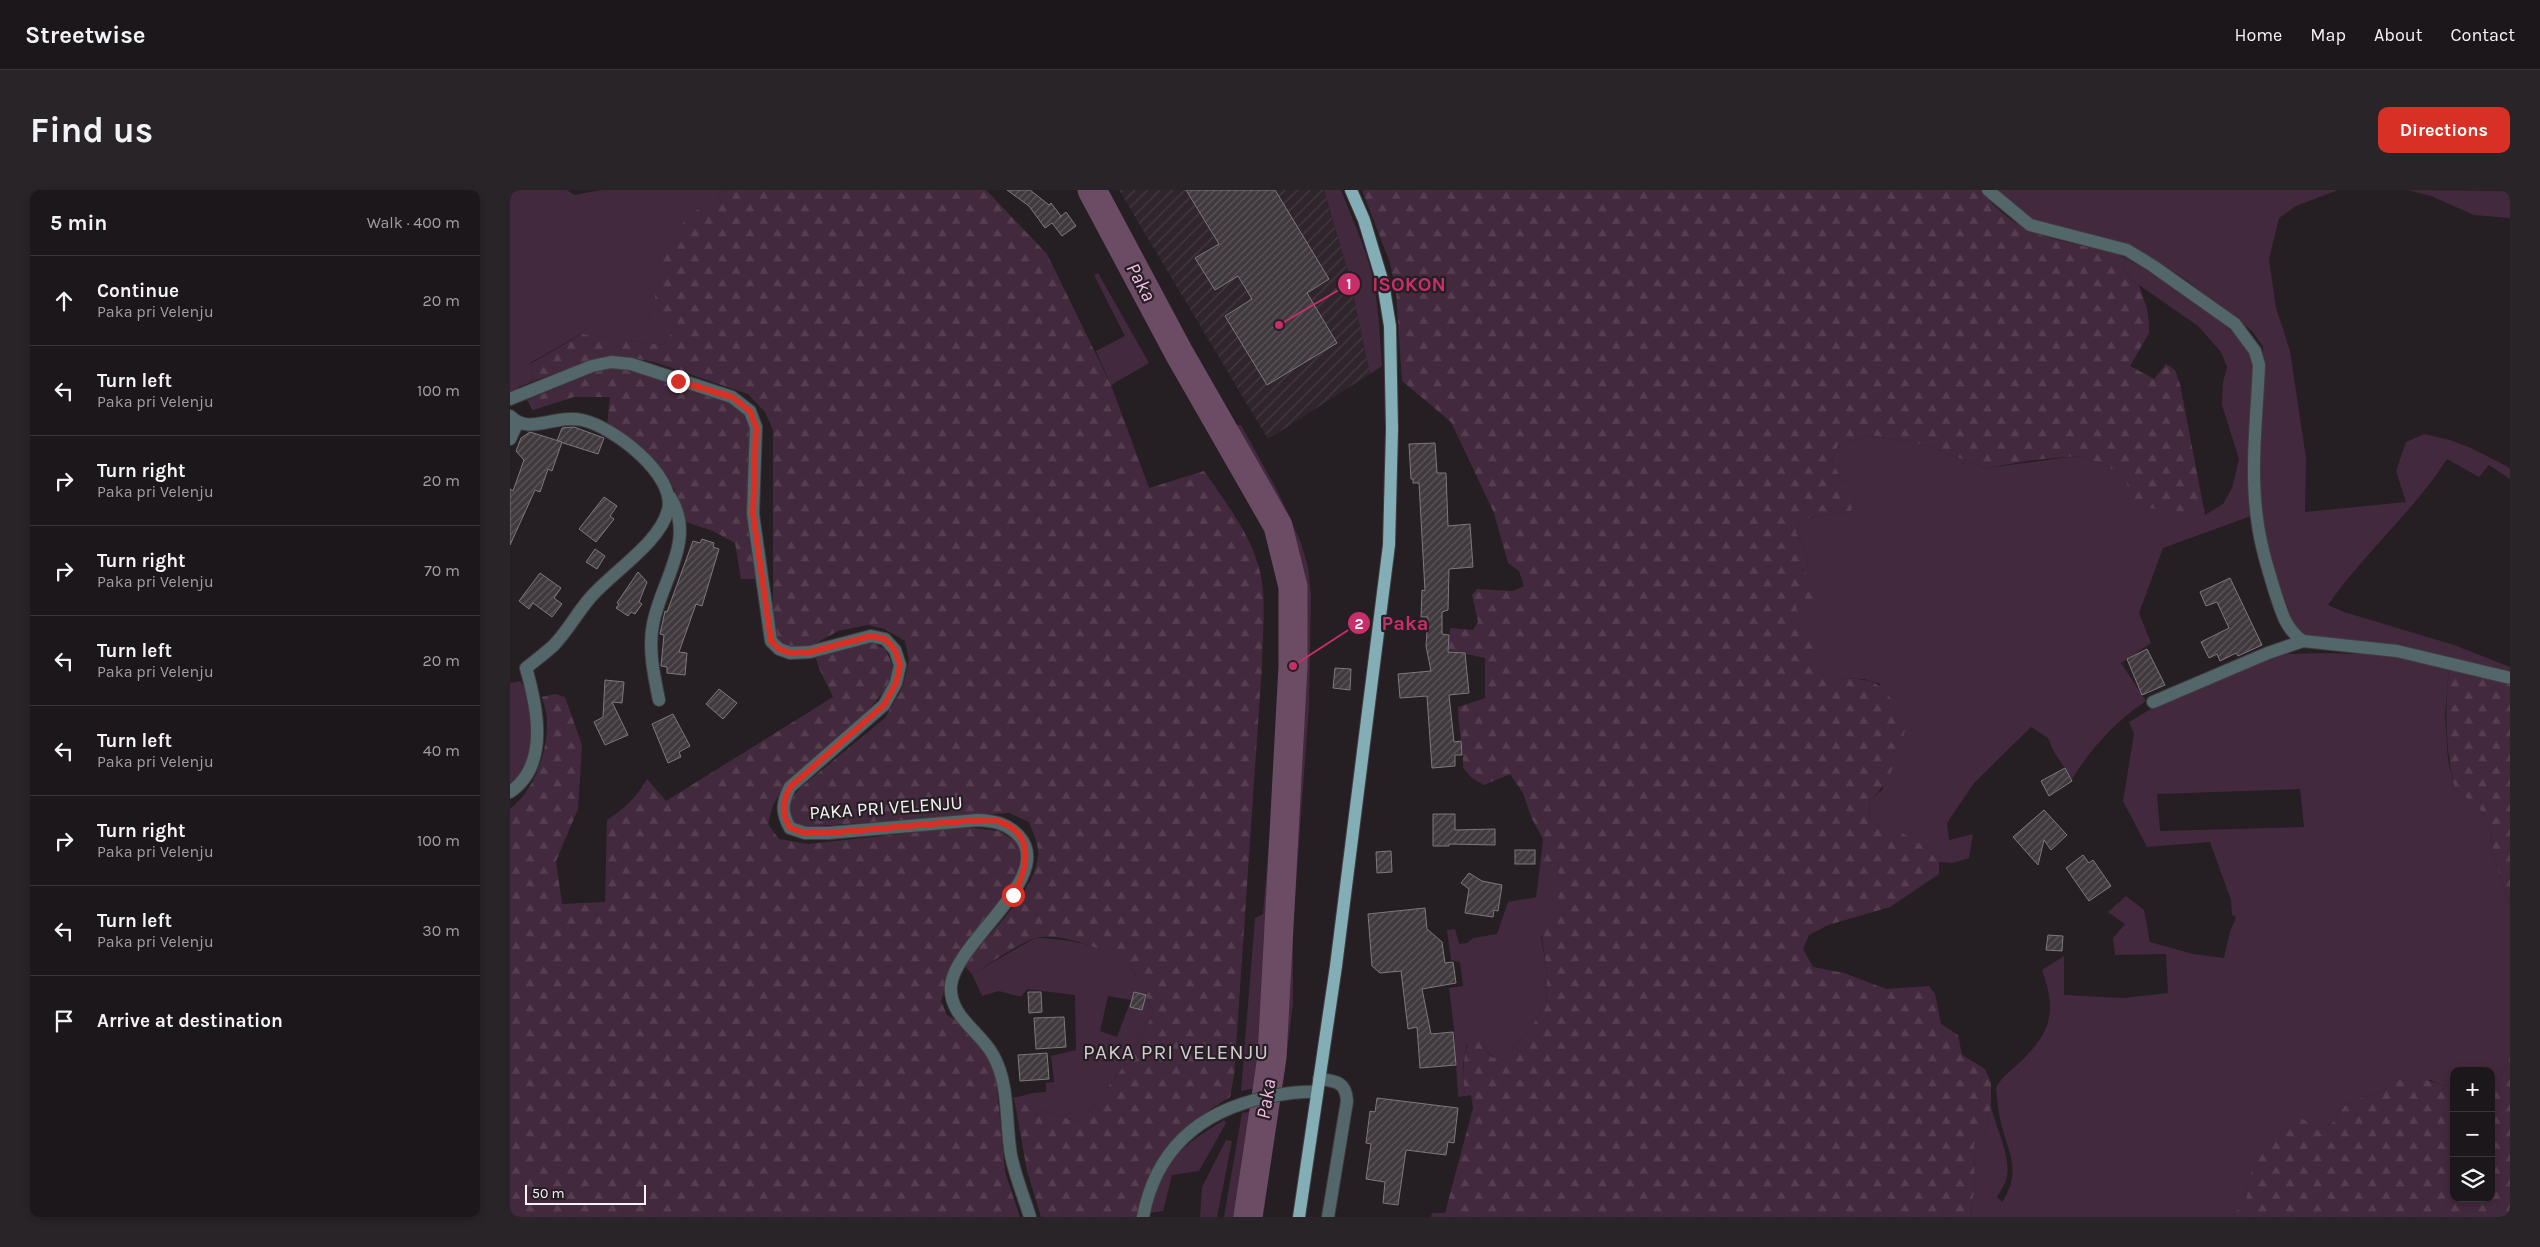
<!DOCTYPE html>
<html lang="en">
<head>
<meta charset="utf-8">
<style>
	body { margin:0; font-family:Karla,sans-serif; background:#292427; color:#f1f3f6 }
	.controls { position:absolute; right:15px; bottom:15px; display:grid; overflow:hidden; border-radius:10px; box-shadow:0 2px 8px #0003 }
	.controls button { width:45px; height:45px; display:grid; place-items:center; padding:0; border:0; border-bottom:1px solid #3a3639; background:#1c171a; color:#f1f3f6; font:25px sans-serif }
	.scale { position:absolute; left:15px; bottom:12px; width:121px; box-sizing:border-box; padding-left:5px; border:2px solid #f5f1f4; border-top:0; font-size:14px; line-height:18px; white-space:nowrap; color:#f5f1f4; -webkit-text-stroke:4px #251f23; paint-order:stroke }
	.stop { position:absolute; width:15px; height:15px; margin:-11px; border:4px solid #d93025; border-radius:50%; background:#fff }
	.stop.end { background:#d93025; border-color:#fff; box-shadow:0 1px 5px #0008 }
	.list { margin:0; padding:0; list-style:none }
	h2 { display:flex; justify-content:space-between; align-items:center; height:65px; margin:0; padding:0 20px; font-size:21px }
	h2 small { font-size:16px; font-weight:400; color:#a09fa2 }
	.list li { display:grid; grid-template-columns:32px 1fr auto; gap:15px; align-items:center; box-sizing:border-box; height:90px; padding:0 20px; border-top:1px solid #3a3639 }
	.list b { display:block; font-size:19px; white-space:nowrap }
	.list p { margin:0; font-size:16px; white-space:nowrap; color:#a09fa2 }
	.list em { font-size:16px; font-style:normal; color:#a09fa2 }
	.icon { flex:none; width:28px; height:28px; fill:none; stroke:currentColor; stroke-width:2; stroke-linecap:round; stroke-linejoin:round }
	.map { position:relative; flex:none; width:2000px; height:1027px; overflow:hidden; border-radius:10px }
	header { display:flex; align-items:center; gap:30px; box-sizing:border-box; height:70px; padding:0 25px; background:#1c171a; border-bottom:1px solid #3a3639 }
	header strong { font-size:24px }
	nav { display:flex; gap:28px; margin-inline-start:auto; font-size:18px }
	.intro { display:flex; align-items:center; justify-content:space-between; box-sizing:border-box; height:120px; padding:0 30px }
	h1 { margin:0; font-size:35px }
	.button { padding:12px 22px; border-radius:10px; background:#d93025; color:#fff; font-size:18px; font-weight:700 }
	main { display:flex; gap:30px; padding:0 30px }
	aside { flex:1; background:#1c171a; border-radius:10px; box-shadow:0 2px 8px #0003 }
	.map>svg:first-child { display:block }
	.industrial { fill:url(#industrial-furrows) }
	.green { fill:#43293d; fill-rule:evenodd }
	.forest { fill:url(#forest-firs) }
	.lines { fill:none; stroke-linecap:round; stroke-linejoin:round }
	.river { stroke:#6c4c64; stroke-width:29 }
	.building { fill:url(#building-hatch); stroke:#7e777c }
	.minor-casing { stroke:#423c40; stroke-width:14 }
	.primary-casing { stroke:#423c40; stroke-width:14 }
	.minor { stroke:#53676b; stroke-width:12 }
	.primary { stroke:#83aeb6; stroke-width:12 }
	.route { stroke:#d93025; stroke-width:6 }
	.labels { text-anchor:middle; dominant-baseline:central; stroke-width:4.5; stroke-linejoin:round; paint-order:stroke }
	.street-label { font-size:19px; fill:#f5f1f4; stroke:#251f23 }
	.water-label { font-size:20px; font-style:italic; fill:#f2b9e4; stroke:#251f23 }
	.quarter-label { font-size:21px; letter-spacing:1px; fill:#d3cbd1; stroke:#251f23 }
	.leader { fill:none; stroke:#c72e6a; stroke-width:2 }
	.callout-dot { fill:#c72e6a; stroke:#251f23; stroke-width:2 }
	.mark-label { font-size:15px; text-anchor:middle; font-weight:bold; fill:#fff }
	.callout-label { font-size:20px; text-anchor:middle; font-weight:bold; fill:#c72e6a; stroke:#251f23; stroke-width:4.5; stroke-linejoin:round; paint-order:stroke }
</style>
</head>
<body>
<header>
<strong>Streetwise</strong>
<nav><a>Home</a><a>Map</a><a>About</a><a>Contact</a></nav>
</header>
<div class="intro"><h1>Find us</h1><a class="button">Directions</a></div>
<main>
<aside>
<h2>5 min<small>Walk · 400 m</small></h2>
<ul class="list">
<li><svg class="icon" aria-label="ahead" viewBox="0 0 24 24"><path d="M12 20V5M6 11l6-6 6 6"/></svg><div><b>Continue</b><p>Paka pri Velenju</p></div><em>20 m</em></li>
<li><svg class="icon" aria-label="left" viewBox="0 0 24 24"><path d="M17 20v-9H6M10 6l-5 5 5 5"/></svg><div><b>Turn left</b><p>Paka pri Velenju</p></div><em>100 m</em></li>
<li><svg class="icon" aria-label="right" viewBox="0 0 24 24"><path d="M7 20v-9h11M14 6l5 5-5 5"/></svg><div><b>Turn right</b><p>Paka pri Velenju</p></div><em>20 m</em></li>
<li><svg class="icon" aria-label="right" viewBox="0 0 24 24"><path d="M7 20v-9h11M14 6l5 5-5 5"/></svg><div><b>Turn right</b><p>Paka pri Velenju</p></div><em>70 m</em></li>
<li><svg class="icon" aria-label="left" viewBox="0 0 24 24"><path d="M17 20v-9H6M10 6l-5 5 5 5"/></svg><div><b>Turn left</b><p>Paka pri Velenju</p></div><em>20 m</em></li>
<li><svg class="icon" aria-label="left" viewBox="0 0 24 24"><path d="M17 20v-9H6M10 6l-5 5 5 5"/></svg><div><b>Turn left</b><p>Paka pri Velenju</p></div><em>40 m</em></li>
<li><svg class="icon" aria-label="right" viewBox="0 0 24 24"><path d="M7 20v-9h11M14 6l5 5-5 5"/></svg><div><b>Turn right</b><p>Paka pri Velenju</p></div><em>100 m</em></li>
<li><svg class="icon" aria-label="left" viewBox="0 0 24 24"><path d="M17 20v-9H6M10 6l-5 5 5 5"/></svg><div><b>Turn left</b><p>Paka pri Velenju</p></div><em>30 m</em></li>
<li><svg class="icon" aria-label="arrive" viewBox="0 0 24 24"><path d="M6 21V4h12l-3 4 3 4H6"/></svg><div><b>Arrive at destination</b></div></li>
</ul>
</aside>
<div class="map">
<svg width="2000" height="1027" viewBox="0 0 2000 1027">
	<defs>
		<pattern id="industrial-furrows" width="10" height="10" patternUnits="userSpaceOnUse" patternTransform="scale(1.25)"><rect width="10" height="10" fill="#30252d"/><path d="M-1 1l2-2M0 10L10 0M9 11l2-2" fill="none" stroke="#443a42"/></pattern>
		<pattern id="forest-firs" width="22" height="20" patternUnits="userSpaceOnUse" patternTransform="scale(1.25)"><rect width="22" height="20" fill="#43293d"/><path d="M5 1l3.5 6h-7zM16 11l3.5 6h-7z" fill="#563e50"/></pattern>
		<pattern id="building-hatch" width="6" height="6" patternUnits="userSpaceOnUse" patternTransform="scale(1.25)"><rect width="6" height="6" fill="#403a3e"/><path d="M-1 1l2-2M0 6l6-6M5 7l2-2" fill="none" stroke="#5c575a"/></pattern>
	</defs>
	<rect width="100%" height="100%" fill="#251f23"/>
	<polygon class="industrial" points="609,0 814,0 839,85 860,184 758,249"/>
	<g class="green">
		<polygon points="0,0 57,0 64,5 91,0 214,0 205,7 162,141 154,155 71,144 20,173 24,191 9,197 0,205"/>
		<path d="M814 0H831C843 31 858 62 864 95 869 122 870 149 872 176L860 184 839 85Z"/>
		<path d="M1486 0H1828L1786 16 1769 28 1759 69 1766 118 1780 161 1796 268 1795 322 1896 312 1886 281 1896 252 1914 244 1940 250 1961 258 2000 278V289L1979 275 1969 287 1937 269C1903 322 1854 363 1818 415L1834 422 1944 455 2000 477V485L1796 447 1785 438 1755 354 1750 314 1753 156 1742 141 1722 125 1676 90 1634 64 1518 28Z"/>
		<polygon points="1897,0 2000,1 2000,28 1964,25 1921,6"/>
		<path d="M1609 65C1640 80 1738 139 1744 173 1746 189 1741 207 1740 223 1738 257 1739 292 1741 326L1653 358 1629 423 1641 453 1611 473 1636 511C1606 531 1582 557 1562 589L1544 562 1538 548 1521 537 1464 593 1437 633 1439 650 1463 644 1459 668 1443 673 1429 672 1415 657 1373 640 1360 631 1359 611 1373 599 1370 494 1354 489 1320 488 1316 491 1286 418 1297 414 1293 380 1298 374 1294 357 1286 342 1292 329 1341 321 1345 308 1322 273 1328 255 1360 245 1415 255 1476 278 1567 266 1590 273 1615 286 1665 321 1695 325 1713 314 1722 298 1729 269 1712 215 1713 192 1717 177 1711 162 1688 136 1619 88Z"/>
		<polygon points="588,83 639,173 601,195 586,161 615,146 584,85"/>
		<polygon points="721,235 731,235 768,302 791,353 798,377 801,405 799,515 783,737 783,813 773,894 763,896 788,535 792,404 778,350 742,272"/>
		<path d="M1816 463 1880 465 1939 479 1935 526 1938 570 1945 600 1967 616 1979 632 1984 668 2000 714V867L1988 893 1981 894V881H1944V896L1932 895 1920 890 1882 892 1875 900 1837 913 1822 933 1808 940 1737 993 1736 1012 1720 1027H1460L1465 996 1464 955 1476 940 1481 916C1485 936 1503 970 1496 990 1494 996 1490 1002 1487 1007L1492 1012C1512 981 1499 965 1491 933 1488 921 1487 909 1486 898 1490 889 1500 881 1507 875 1540 844 1548 824 1532 780L1554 766V805L1613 808 1658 803 1656 764 1605 765 1603 748 1615 734 1598 722 1616 706 1634 720 1640 752 1683 764 1714 768 1720 742 1726 727 1722 725 1721 710 1700 652 1637 657 1613 611 1624 544 1619 532 1649 514 1759 467 1778 464ZM1790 599 1794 637 1650 641 1647 604Z"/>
		<path d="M10 491C26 510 25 557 14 578 11 585 4 592 0 598V493Z"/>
		<polygon points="769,645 766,715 751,897 731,901 745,728 753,724 759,651"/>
		<polygon points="1047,672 1051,705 1031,747 1037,782 1036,817 1001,862 984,868 970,854 957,855 953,875 955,906 948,907 944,839 939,798 953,796 950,772 941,770 937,740 945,739 949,754 957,753 963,748 987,744 998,712 1026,707 1030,676"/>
		<path d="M525 748C557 748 605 756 625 784 633 794 638 810 644 822L618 871 570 933 523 916V903L536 902V893L544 892 541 866 566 860 565 805 517 799 512 806H507L489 801 472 806 462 784ZM598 806 621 810 607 847 590 841Z"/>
		<polygon points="747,920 727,1027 714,1027 732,923"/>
		<path d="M714 930 716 933 689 981 662 985 653 1021 639 1023C656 969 667 959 714 930Z"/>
		<polygon points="716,950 722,951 707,1027 690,1027 692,997"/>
	</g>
	<g class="forest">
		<path d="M214 0H476L537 64 601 195 639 298 694 281C715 312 741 344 750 382 757 411 752 445 752 475L724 886 720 907C673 935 634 970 627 1027H531L517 981 504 908 523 903V916L570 933 618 871 644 822C638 810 633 796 626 785 611 762 551 741 525 748 511 752 476 776 462 784L455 776 459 768C481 742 525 701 528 666 529 654 523 643 519 632L499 623 292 637 279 633 274 618 290 598 375 528 393 496 399 470 395 451 375 439 358 435 328 441 299 457 274 458 263 443V240L255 222 238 204 144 172 113 166 87 168 24 191 20 174 72 144 154 155 162 141 142 126C147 96 151 59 172 34 183 21 201 10 214 0Z"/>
		<path d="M852 0H1471C1511 53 1551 47 1609 65L1619 88 1629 95 1637 119 1639 134V143L1620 176 1644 189 1656 174 1665 180 1670 194 1695 325 1623 316 1615 286 1590 273 1567 266 1524 270 1476 278 1415 255 1360 245 1328 255 1322 273 1345 308 1341 321 1292 329 1286 342 1294 357 1298 374 1293 380C1303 390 1308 401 1306 415L1297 414 1286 418 1293 429 1316 491 1320 488C1373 489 1368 490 1397 532 1390 561 1382 592 1359 611L1360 631 1373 640 1386 639 1415 657 1429 672V684L1380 717 1318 735 1299 745 1293 759 1303 777 1334 783 1376 799 1419 796 1425 804 1431 834 1448 845 1452 865 1475 879 1481 893V916L1476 940 1464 955 1465 996 1460 1027H921L922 1023H935L963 918 961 905 955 906C953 885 951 864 963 846H968L970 854 983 868 1001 862 1036 817 1037 782 1030 734C1054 716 1050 699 1047 672L1030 676 1033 649 1022 629 1013 603 1000 584 974 595 962 588 953 578C954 557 948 538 948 517L975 508V468L938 460 940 438 963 440 968 432 962 405 967 399 1003 401 1014 396 1009 381 998 373 984 323 941 232 892 191 886 102 880 73Z"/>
		<path d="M109 176 164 192 186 203 219 212 236 226 242 246 249 389H231L225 353 203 341 176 332C162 279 141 265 97 236L100 207H64L23 220 17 210 91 180Z"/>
		<path d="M364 453 375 459 382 474 381 493 353 526 276 593 263 615 258 634 269 649 298 654 455 637 490 641 507 653 512 667 508 681 500 698 471 733 443 773 431 811 437 825 455 836 485 878 495 982 510 1027H0V619C25 599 38 562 37 531 37 523 34 515 32 507L45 504 55 507 72 555 68 619 46 671 52 714 95 712 97 630C114 619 127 607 137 589L156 611 323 507C317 492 309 482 306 468L337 455Z"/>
		<path d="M1939 479 2000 493V714L1984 668 1979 632 1967 616 1945 600C1935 557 1935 523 1939 479Z"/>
		<polygon points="2000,867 2000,1027 1720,1027 1736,1012 1737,993 1760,937 1790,927 1808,940 1822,933 1837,913 1875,900 1882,892 1898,884 1932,895 1944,896 1944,1008 1981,1008 1981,894 1988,893"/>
	</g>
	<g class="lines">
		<polyline class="river" points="582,0 669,163 768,336 783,397 783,476 762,867 738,1027"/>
	</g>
	<g class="building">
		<polygon points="497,0 520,0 539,15 541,13 551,26 549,28 556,22 566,36 552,46 542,33 535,38 519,16"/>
		<polygon points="676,0 765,0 819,89 797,103 827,153 757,195 715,126 742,109 728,86 705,100 685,68 709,54"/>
		<polygon points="64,237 94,248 88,264 47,251 52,238"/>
		<polygon points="20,242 52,252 42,281 38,279 30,302 25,300 0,355 0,299 3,301 14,270 6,261 11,248"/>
		<polygon points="925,253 927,283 936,283 938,336 960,334 963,377 939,379 938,420 932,422 932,444 939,445 938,462 955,463 959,503 939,505 944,552 951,551 952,565 945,565 945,576 922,578 917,506 890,508 888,484 921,481 916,456 918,427 911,427 912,400 915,401 909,293 903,293 903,289 901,289 899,254"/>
		<polygon points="94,307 107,316 100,326 104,329 86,352 69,339"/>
		<polygon points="192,349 204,353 203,357 209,359 192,416 186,414 169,462 177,463 175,485 157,483 157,477 151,476 154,445 150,444 155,421 157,422 183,351 190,353"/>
		<polygon points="85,359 95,366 87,379 76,372"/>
		<polygon points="128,382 137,392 129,412 132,414 125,424 121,422 118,426 106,418 109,414 107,413"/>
		<polygon points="30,383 51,398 44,408 52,414 42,427 23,413 19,419 9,411"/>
		<polygon points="1720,388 1752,455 1728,466 1726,463 1710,471 1707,464 1699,468 1691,452 1719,438 1707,412 1696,416 1690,402"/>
		<polygon points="1637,459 1655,495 1632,505 1617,469"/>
		<polygon points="825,478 841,479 840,500 823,498"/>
		<polygon points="95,490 114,492 112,513 102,512 118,545 95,555 84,532 93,527"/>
		<polygon points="209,499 227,513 213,529 196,514"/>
		<polygon points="163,524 180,556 169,562 171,567 158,573 142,534"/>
		<polygon points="1555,578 1562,591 1539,606 1531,591"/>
		<polygon points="1534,620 1557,645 1541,660 1534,650 1528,675 1503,647"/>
		<polygon points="923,624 945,624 945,640 985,639 985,655 939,654 939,656 923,656"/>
		<rect x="1005" y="660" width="20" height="14"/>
		<polygon points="881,661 882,682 867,683 866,662"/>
		<polygon points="1573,665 1579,673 1583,670 1601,696 1579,711 1556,678"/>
		<polygon points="959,683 972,691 992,695 988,721 984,720 983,727 955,723 959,699 951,693"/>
		<polygon points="915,718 917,739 932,752 935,773 943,772 946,793 912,799 921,844 943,842 946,875 910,878 907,837 898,839 891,781 870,783 862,776 858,724"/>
		<polygon points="1538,745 1553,746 1552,761 1536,760"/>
		<polygon points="518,802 531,802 532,822 519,823"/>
		<polygon points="624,802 636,805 632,820 620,817"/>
		<polygon points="554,827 556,857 526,859 524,828"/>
		<polygon points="537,863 539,889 510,891 508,865"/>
		<polygon points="867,908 948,918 944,953 938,952 936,965 896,960 888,1015 873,1013 875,992 856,989 861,954 856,953 860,921 865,922"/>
	</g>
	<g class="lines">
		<defs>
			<g id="minor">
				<path d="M1478 0 1520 35 1617 60 1643 76 1725 134 1745 161 1749 175C1747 225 1740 279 1747 328 1750 353 1757 376 1764 399 1771 420 1775 439 1793 451L1887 461 2000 488"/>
				<path d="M0 209 82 176 101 172 121 174 222 207 240 221 246 237 243 324 261 451 269 459 280 463 300 462 361 446 375 449 385 460 390 475 386 493 374 515 280 597C272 613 271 622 280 638L295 643H318L468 630C484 631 497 633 509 646 546 687 446 751 441 795 438 826 471 842 483 865 500 895 495 932 501 965 505 986 514 1007 520 1027"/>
				<path d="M0 226C19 246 44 224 72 230 102 236 167 285 158 320 150 353 102 382 80 408 67 423 57 442 43 456 34 464 25 471 16 478 27 516 40 575 0 602"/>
				<polyline points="0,249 7,234"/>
				<path d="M149 510C144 486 138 458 143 434 151 391 187 349 160 307"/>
				<polyline points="1643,512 1758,463 1793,451"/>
				<path d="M809 889C826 891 836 892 837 911L818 1027"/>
				<path d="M633 1027C646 958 691 921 757 907 774 904 789 901 807 902"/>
			</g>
			<polyline id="primary" points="789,1027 826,776 879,355 882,239 880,136 873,93 854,30 841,0"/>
		</defs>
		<use href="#minor" class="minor-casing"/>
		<use href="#primary" class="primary-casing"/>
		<use href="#minor" class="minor"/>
		<use href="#primary" class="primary"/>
	</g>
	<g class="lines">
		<path class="route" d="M168 191 222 207 240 221 246 237 243 324 261 451 269 459 280 463 300 462 361 446 375 449 385 460 390 475 386 493 374 515 280 597C272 613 271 622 280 638L295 643H318L468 630C474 631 482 630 487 631 526 642 518 679 503 705"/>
	</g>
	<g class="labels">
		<g class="street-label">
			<text transform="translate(376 618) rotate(-4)">PAKA PRI VELENJU</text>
		</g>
		<g class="water-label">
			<text transform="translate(631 92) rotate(62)">Paka</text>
			<text transform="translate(756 909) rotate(-81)">Paka</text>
		</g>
		<g class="quarter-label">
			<text x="666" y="862">PAKA PRI VELENJU</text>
		</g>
	</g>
	<path class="leader" d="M769 135L839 94M783 476L849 433"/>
	<g class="callout-dot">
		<circle cx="769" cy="135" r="5"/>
		<circle cx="783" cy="476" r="5"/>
		<circle cx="839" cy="94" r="12"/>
		<circle cx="849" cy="433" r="12"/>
	</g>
	<g class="mark-label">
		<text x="839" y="99">1</text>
		<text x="849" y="439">2</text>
	</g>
	<g class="callout-label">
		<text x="899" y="101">ISOKON</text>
		<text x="895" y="440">Paka</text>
	</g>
</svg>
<div class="controls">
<button>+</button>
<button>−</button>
<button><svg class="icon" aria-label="layers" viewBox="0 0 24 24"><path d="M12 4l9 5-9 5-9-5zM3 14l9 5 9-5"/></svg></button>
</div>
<div class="scale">50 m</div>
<div class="stop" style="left:503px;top:705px"></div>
<div class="stop end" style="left:168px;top:191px"></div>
</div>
</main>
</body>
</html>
